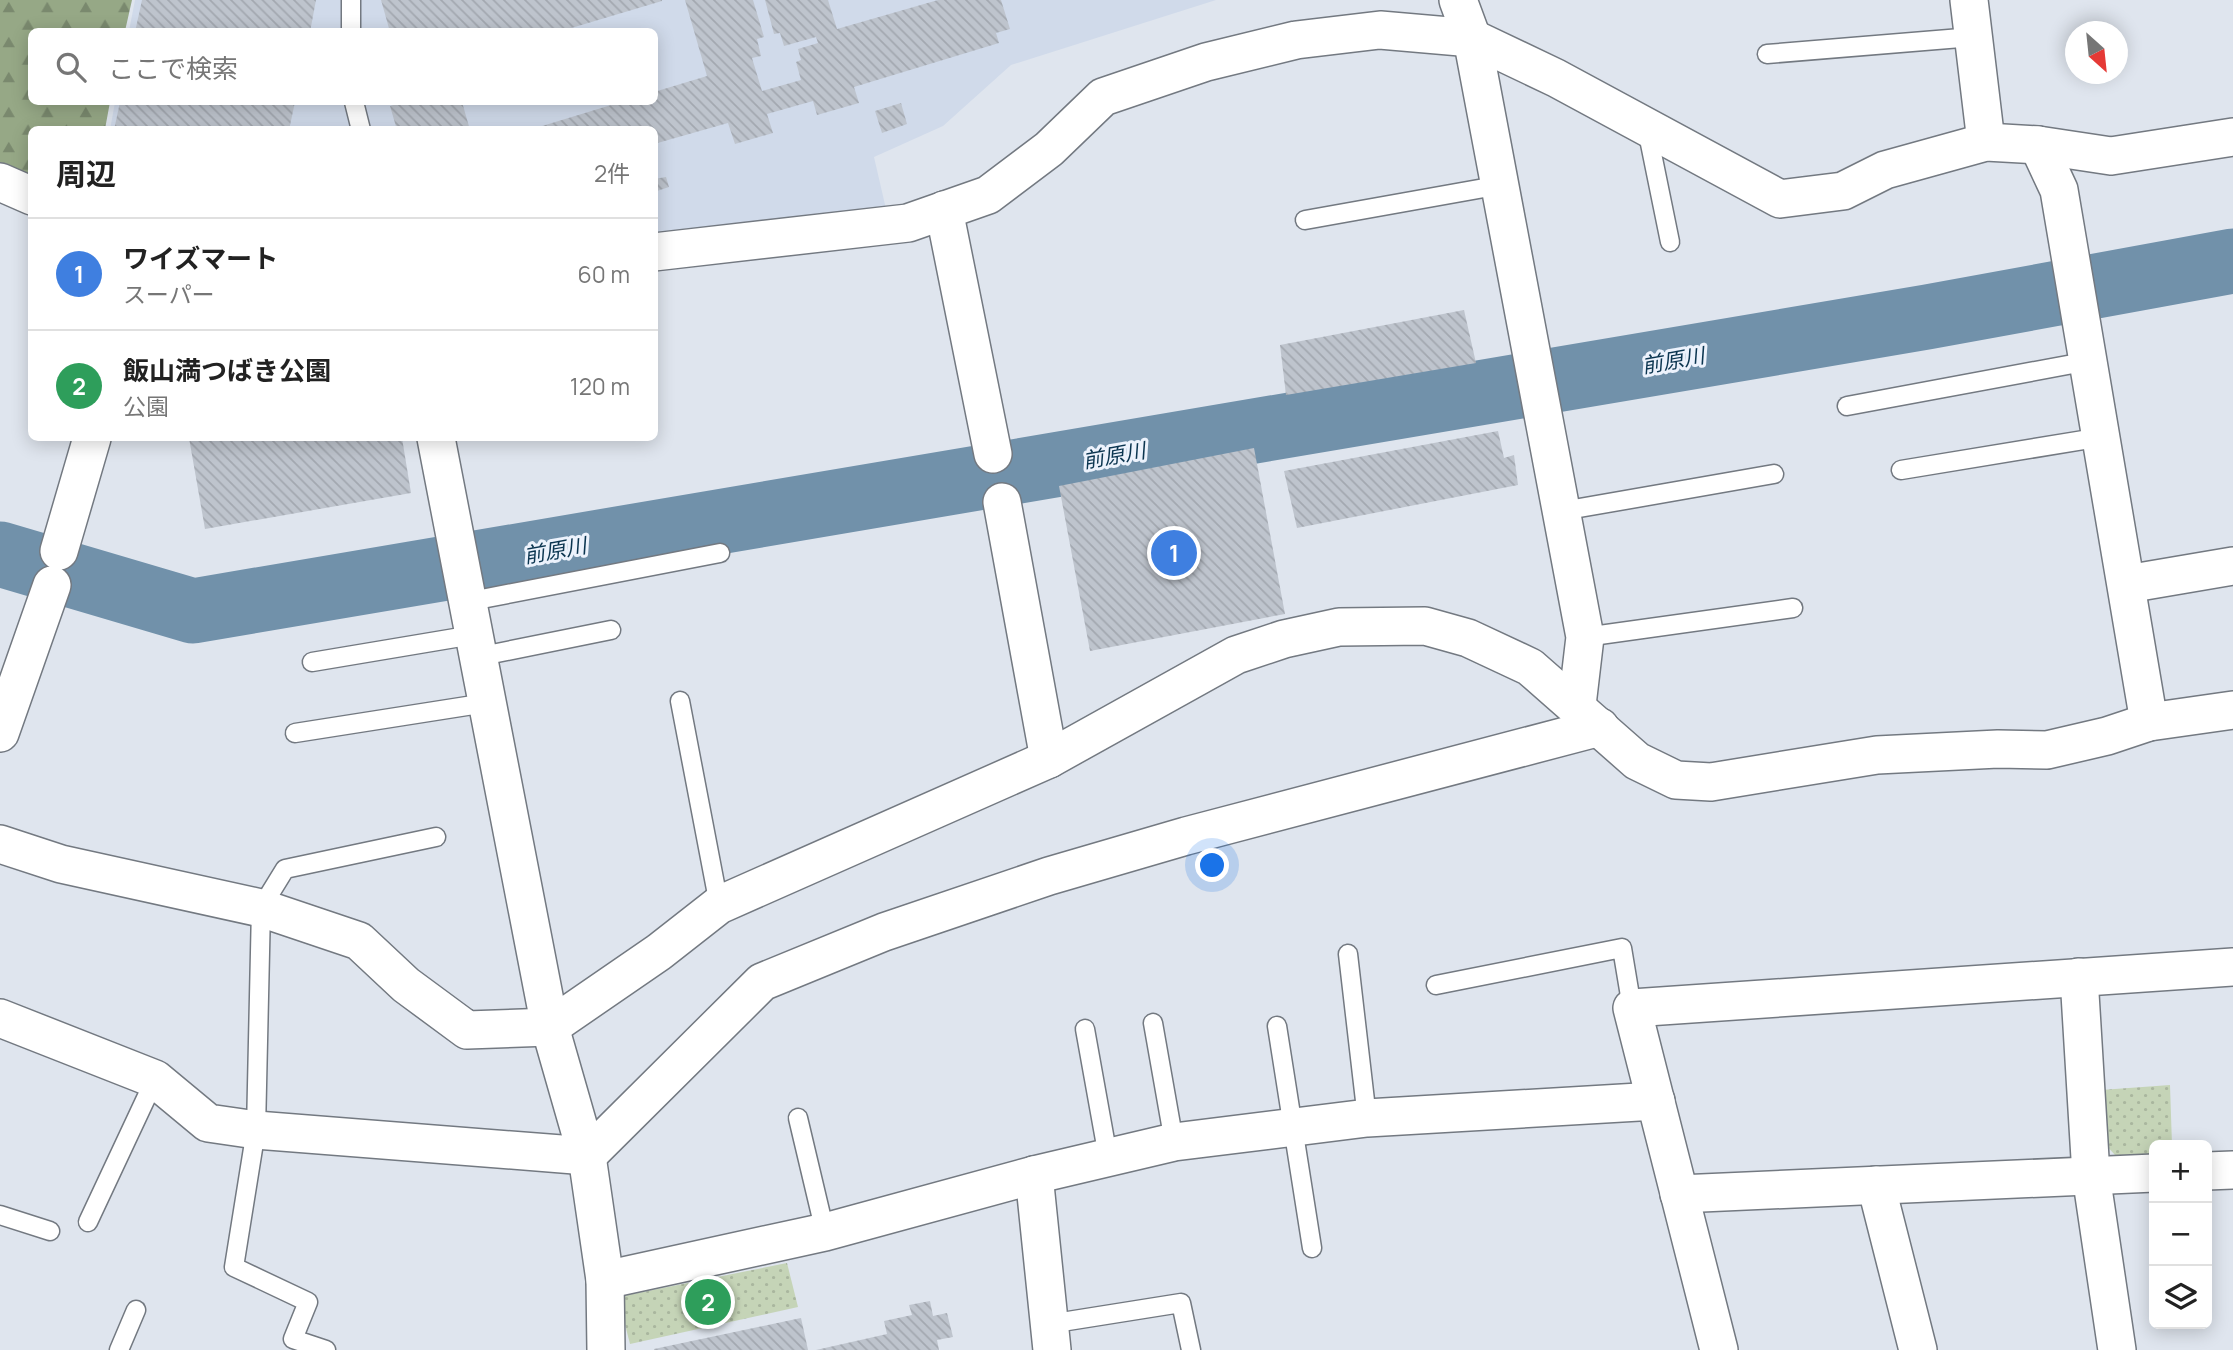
<!DOCTYPE html>
<html lang="ja">
<head>
<meta charset="utf-8">
<style>
	body { margin:0; font-family:Manrope,"Noto Sans JP",sans-serif; background:#f2f2f2; color:#222 }
	.controls { position:absolute; right:21px; bottom:21px; display:grid; overflow:hidden; border-radius:10px; box-shadow:0 4px 18px #0003 }
	.controls button { width:63px; height:63px; display:grid; place-items:center; padding:0; border:0; border-bottom:2px solid #e0e0e0; background:#fff; color:#222; font:35px sans-serif }
	.compass { position:absolute; left:2065px; top:21px; width:63px; height:63px; border-radius:50%; background:#fff; box-shadow:0 4px 18px #0003; rotate:153deg }
	.you { position:absolute; left:1213px; top:866px; width:24px; height:24px; margin:-18px; border:5px solid #fff; border-radius:50%; background:#1a73e8; box-shadow:0 0 0 10px #1a73e833 }
	.badge { display:grid; place-items:center; width:46px; height:46px; border-radius:50%; background:#0f766e; color:#fff; font-size:23px; font-weight:700 }
	.pin { position:absolute; translate:-50% -50%; border:4px solid #fff; box-shadow:0 2px 7px #0006 }
	.list { margin:0; padding:0; list-style:none }
	h2 { display:flex; justify-content:space-between; align-items:center; height:91px; margin:0; padding:0 28px; font-size:30px }
	h2 small { font-size:23px; font-weight:400; color:#767676 }
	.list li { display:grid; grid-template-columns:46px 1fr auto; gap:21px; align-items:center; box-sizing:border-box; height:112px; padding:0 28px; border-top:2px solid #e0e0e0 }
	.list b { display:block; font-size:26px; white-space:nowrap }
	.list p { margin:0; font-size:23px; white-space:nowrap; color:#767676 }
	.list em { font-size:23px; font-style:normal; color:#767676 }
	.icon { flex:none; width:38px; height:38px; fill:none; stroke:currentColor; stroke-width:2; stroke-linecap:round; stroke-linejoin:round }
	.map { position:relative; flex:none; width:2233px; height:1350px; overflow:hidden }
	.search { position:absolute; background:#fff; box-shadow:0 4px 18px #0003; left:28px; top:28px; width:630px; height:77px; display:flex; align-items:center; gap:18px; box-sizing:border-box; padding:0 24px; border-radius:10px; color:#767676; font-size:26px }
	.panel { position:absolute; background:#fff; box-shadow:0 4px 18px #0003; left:28px; top:126px; width:630px; height:315px; border-radius:10px }
	.map>svg:first-child { display:block }
	.built { fill:#d0daea }
	.forest { fill:url(#forest-firs) }
	.park { fill:url(#park-dots) }
	.lines { fill:none; stroke-linecap:round; stroke-linejoin:round }
	.river { stroke:#7191aa; stroke-width:65 }
	.building { fill:url(#building-back-hatch) }
	.service-casing { stroke:#737981; stroke-width:21 }
	.minor-casing { stroke:#737981; stroke-width:40 }
	.service { stroke:#fff; stroke-width:18 }
	.minor { stroke:#fff; stroke-width:37 }
	.labels { text-anchor:middle; dominant-baseline:central; stroke-width:6; stroke-linejoin:round; paint-order:stroke }
	.water-label { font-size:21px; font-style:italic; fill:#0b3550; stroke:#ecf2fc }
</style>
</head>
<body>
<div class="map">
<svg width="2233" height="1350" viewBox="0 0 2233 1350">
	<defs>
		<pattern id="forest-firs" width="22" height="20" patternUnits="userSpaceOnUse" patternTransform="scale(1.75)"><rect width="22" height="20" fill="#96a886"/><path d="M5 1l3.5 6h-7zM16 11l3.5 6h-7z" fill="#7a896e"/></pattern>
		<pattern id="park-dots" width="8" height="8" patternUnits="userSpaceOnUse" patternTransform="scale(1.75)"><rect width="8" height="8" fill="#c5d4b7"/><path d="M2 2h.1M6 6h.1" fill="none" stroke="#a9b69e" stroke-width="1.8" stroke-linecap="round"/></pattern>
		<pattern id="building-back-hatch" width="6" height="6" patternUnits="userSpaceOnUse" patternTransform="scale(1.75)"><rect width="6" height="6" fill="#bec4cd"/><path d="M-1 5l2 2M0 0l6 6M5-1l2 2" fill="none" stroke="#a3a8b0"/></pattern>
	</defs>
	<rect width="100%" height="100%" fill="#dfe5ee"/>
	<polygon class="built" points="135,0 1216,0 1011,65 943,126 874,157 886,209 655,236 654,130 110,130 115,102 654,102 654,32 129,31"/>
	<polygon class="forest" points="0,0 132,0 125,31 32,32 32,102 110,102 105,129 32,130 31,179 0,164"/>
	<g class="park">
		<polygon points="2170,1085 2172,1145 2154,1145 2154,1162 2125,1166 2105,1144 2101,1090"/>
		<polygon points="787,1263 798,1307 630,1344 618,1297"/>
	</g>
	<g class="lines">
		<polyline class="river" points="0,554 193,611 1927,317 2233,261"/>
	</g>
	<g class="building">
		<polygon points="142,0 316,0 310,32 135,32"/>
		<polygon points="381,0 662,0 662,1 558,32 390,32"/>
		<polygon points="685,0 753,0 764,37 757,39 761,56 752,58 762,91 801,80 796,62 801,60 798,49 818,43 816,37 784,46 780,33 774,34 765,0 828,0 837,29 938,0 1001,0 1010,29 996,33 999,43 854,87 859,103 817,115 813,101 767,114 773,133 735,144 728,123 654,144 654,130 529,130 621,102 654,102 654,92 707,76"/>
		<polygon points="120,102 295,102 289,130 114,130"/>
		<polygon points="404,102 462,102 470,130 397,130 390,106"/>
		<polygon points="901,103 907,124 882,133 875,111"/>
		<polygon points="666,177 669,187 654,192 654,179"/>
		<polygon points="1464,310 1476,363 1286,395 1280,345"/>
		<polygon points="1498,431 1504,458 1514,455 1518,485 1297,528 1284,471"/>
		<polygon points="189,438 402,438 411,493 205,529"/>
		<polygon points="1254,448 1285,614 1090,651 1059,486"/>
		<polygon points="930,1301 933,1316 947,1313 953,1337 937,1340 939,1350 816,1350 887,1334 884,1321 912,1315 909,1305"/>
		<polygon points="801,1318 808,1350 654,1350 654,1349"/>
	</g>
	<g class="lines">
		<defs>
			<g id="service">
				<polyline points="351,32 351,0"/>
				<polyline points="1767,54 1973,37"/>
				<polyline points="354,102 361,130"/>
				<polyline points="1647,129 1670,242"/>
				<polyline points="1305,220 1501,185"/>
				<polyline points="1847,406 2089,361"/>
				<polyline points="1901,470 2102,437"/>
				<polyline points="1562,511 1774,474"/>
				<polyline points="466,602 720,553"/>
				<polyline points="1585,637 1793,608"/>
				<polyline points="477,657 611,630"/>
				<polyline points="312,662 473,635"/>
				<polyline points="680,701 719,905"/>
				<polyline points="295,733 486,703"/>
				<polyline points="1348,954 1367,1118"/>
				<polyline points="1436,985 1622,948 1632,1008"/>
				<polyline points="1153,1023 1174,1142"/>
				<polyline points="1277,1026 1312,1248"/>
				<polyline points="1085,1029 1108,1157"/>
				<polyline points="798,1118 825,1232"/>
				<polyline points="0,1215 50,1231"/>
				<polyline points="88,1222 155,1079"/>
				<polyline points="1049,1324 1181,1303 1191,1350"/>
				<polyline points="119,1350 136,1310"/>
				<polyline points="326,1350 293,1339 308,1302 234,1267 256,1130 261,908 285,869 436,837"/>
			</g>
			<g id="minor">
				<polyline points="1458,0 1472,38 1585,637 1577,705"/>
				<polyline points="1969,0 1986,142"/>
				<polyline points="2038,145 2059,190 2149,722"/>
				<polyline points="0,182 32,196"/>
				<polyline points="944,210 993,454"/>
				<polyline points="654,252 908,223 988,195 1049,149 1103,97 1206,62 1296,40 1380,30 1472,38 1556,78 1780,199 1843,191 1885,170 1986,142 2038,145 2111,156 2233,137"/>
				<polyline points="436,438 550,1027 587,1156 605,1280 606,1350"/>
				<polyline points="1002,502 1049,759"/>
				<polyline points="59,551 92,438"/>
				<polyline points="2127,584 2233,566"/>
				<polyline points="0,733 52,585"/>
				<polyline points="0,844 61,864 261,908 359,941 406,985 467,1030 550,1027 659,952 719,905 1049,759 1236,655 1284,639 1339,627 1425,626 1468,638 1530,667 1637,761 1676,780 1711,782 1877,755 1998,749 2047,750 2107,736 2149,722 2233,710"/>
				<polyline points="2079,977 2091,1175 2117,1350"/>
				<polyline points="0,1018 155,1079 208,1123 256,1130 587,1156 762,982 884,932 1049,876 1186,836 1600,727"/>
				<polyline points="2207,1171 2233,1170"/>
				<polyline points="1034,1175 1052,1350"/>
				<polyline points="1876,1185 1918,1350"/>
				<polyline points="1679,1194 2154,1173"/>
				<polyline points="605,1280 825,1232 1034,1175 1174,1142 1367,1118 1656,1101"/>
				<polyline points="1719,1350 1632,1008 2233,967"/>
			</g>
		</defs>
		<use href="#service" class="service-casing"/>
		<use href="#minor" class="minor-casing"/>
		<use href="#service" class="service"/>
		<use href="#minor" class="minor"/>
	</g>
	<g class="labels">
		<g class="water-label">
			<text transform="translate(1673 360) rotate(-10)">前原川</text>
			<text transform="translate(1114 455) rotate(-10)">前原川</text>
			<text transform="translate(555 550) rotate(-10)">前原川</text>
		</g>
	</g>
</svg>
<div class="controls">
<button>+</button>
<button>−</button>
<button><svg class="icon" aria-label="layers" viewBox="0 0 24 24"><path d="M12 4l9 5-9 5-9-5zM3 14l9 5 9-5"/></svg></button>
</div>
<svg class="compass" viewBox="-18 -18 36 36"><path d="M0-13l5 13h-10z" fill="#e53935"/><path d="M0 13l5-13h-10z" fill="#767676"/></svg>
<div class="you"></div>
<div class="pin badge" style="left:1174px;top:553px;background:#3f7fe0">1</div>
<div class="pin badge" style="left:708px;top:1302px;background:#2e9e5b">2</div>
<div class="search"><svg class="icon" aria-label="search" viewBox="0 0 24 24"><circle cx="10" cy="10" r="6"/><path d="M15 15l6 6"/></svg>ここで検索</div>
<section class="panel">
<h2>周辺<small>2件</small></h2>
<ul class="list">
<li><span class="badge" style="background:#3f7fe0">1</span><div><b>ワイズマート</b><p>スーパー</p></div><em>60 m</em></li>
<li><span class="badge" style="background:#2e9e5b">2</span><div><b>飯山満つばき公園</b><p>公園</p></div><em>120 m</em></li>
</ul>
</section>
</div>
</body>
</html>
